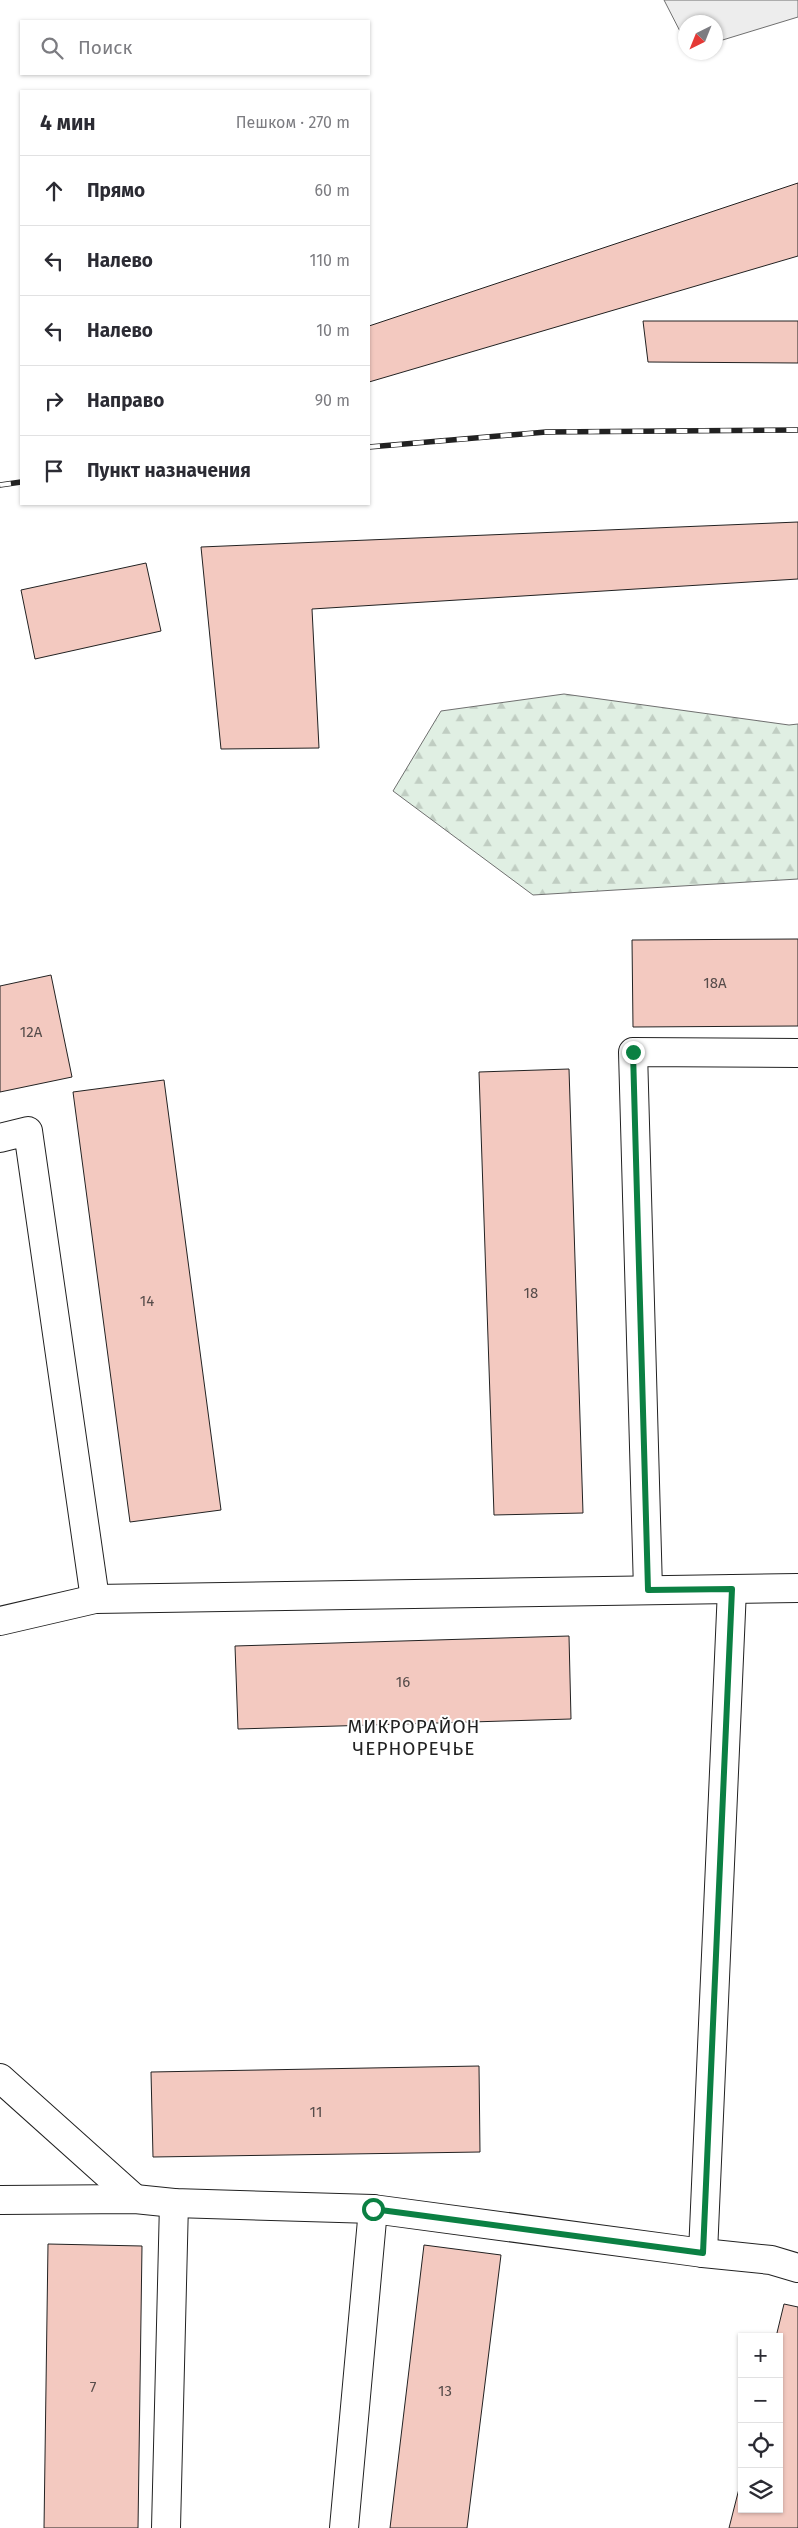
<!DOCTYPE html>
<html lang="ru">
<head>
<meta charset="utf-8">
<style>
	body { margin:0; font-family:"Fira Sans",sans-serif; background:#f7f7f7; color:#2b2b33 }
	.controls { position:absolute; right:15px; bottom:15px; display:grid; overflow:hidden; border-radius:0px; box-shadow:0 1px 4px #0004 }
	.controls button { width:45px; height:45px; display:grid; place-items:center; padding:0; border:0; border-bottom:1px solid #e1e1e2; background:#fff; color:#2b2b33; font:25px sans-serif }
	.compass { position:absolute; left:678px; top:15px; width:45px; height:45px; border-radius:50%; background:#fff; box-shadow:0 1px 4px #0004; rotate:223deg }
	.stop { position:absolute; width:15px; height:15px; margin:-11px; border:4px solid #0b8043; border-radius:50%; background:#fff }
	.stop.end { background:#0b8043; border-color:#fff; box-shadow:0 1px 5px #0008 }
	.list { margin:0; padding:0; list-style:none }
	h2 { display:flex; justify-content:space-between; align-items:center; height:65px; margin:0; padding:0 20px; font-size:21px }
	h2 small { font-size:16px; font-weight:400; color:#7c7c81 }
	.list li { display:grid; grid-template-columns:32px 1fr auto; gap:15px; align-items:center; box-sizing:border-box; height:70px; padding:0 20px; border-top:1px solid #e1e1e2 }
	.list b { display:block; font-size:19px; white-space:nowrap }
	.list em { font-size:16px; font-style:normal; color:#7c7c81 }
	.icon { flex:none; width:28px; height:28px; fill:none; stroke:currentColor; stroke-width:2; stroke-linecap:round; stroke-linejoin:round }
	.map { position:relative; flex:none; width:798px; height:2528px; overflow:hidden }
	.search { position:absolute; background:#fff; box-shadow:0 1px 4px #0004; left:20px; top:20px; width:350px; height:55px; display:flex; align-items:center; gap:12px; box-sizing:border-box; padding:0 18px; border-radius:0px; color:#7c7c81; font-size:19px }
	.panel { position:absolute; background:#fff; box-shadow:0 1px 4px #0004; left:20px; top:90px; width:350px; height:415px; border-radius:0px }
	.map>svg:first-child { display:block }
	.forest { fill:url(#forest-firs); stroke:#6f6f6f }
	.parking { fill:#ededed; stroke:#6f6f6f }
	.building { fill:#f3c9c0; stroke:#222 }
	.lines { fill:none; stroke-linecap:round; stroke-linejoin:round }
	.minor-casing { stroke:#222; stroke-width:30 }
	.minor { stroke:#fff; stroke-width:28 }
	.rail-casing { stroke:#222; stroke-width:5.5 }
	.rail { stroke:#fff; stroke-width:4; stroke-dasharray:11; stroke-linecap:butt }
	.route { stroke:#0b8043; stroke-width:6 }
	.labels { text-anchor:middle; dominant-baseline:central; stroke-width:4; stroke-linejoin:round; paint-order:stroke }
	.number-label { font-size:15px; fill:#564c4a }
	.neighbourhood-label { font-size:19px; letter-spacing:1px; fill:#222; stroke:#fff }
</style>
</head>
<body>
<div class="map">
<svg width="798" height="2528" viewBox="0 0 798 2528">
	<defs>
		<pattern id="forest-firs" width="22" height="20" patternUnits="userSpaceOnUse" patternTransform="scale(1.25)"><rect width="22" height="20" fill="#e0efe3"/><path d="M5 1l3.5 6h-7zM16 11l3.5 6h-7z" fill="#c0cdc2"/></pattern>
	</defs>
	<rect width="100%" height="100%" fill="#fff"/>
	<polygon class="forest" points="564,694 789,725 798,724 798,879 533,895 393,791 441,711"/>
	<polygon class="parking" points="664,0 798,0 798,17 716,42 716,22 686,22 685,41"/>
	<g class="building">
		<polygon points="798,183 798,256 369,382 369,326"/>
		<polygon points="643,321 798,321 798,363 648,362"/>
		<polygon points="798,522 798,579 312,609 319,748 221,749 201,547"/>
		<polygon points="146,563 161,631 35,659 21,590"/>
		<polygon points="798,939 798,1026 633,1027 632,940"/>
		<polygon points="51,975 72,1077 0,1092 0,986"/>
		<polygon points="569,1069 583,1513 494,1515 479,1072"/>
		<polygon points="164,1080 221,1510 130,1522 73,1092"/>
		<polygon points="569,1636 571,1719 238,1729 235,1646"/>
		<polygon points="479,2066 480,2152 153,2157 151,2072"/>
		<polygon points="48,2244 142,2246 138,2528 44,2528"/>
		<polygon points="424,2245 501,2255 467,2528 390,2528"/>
		<polygon points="784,2304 798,2307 798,2528 729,2528 742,2477 742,2509 779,2509 779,2337 776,2337"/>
	</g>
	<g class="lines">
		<defs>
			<g id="minor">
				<polyline points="0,1138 28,1131 95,1599"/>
				<polyline points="648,1590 633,1052 798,1053"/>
				<polyline points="0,1621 95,1599 798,1588"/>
				<polyline points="0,2078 135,2199"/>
				<polyline points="0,2200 135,2199 174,2203 373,2209 703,2253 771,2260 798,2268"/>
				<polyline points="703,2253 732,1589"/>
				<polyline points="166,2528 174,2203"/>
				<polyline points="344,2528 373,2209"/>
			</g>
		</defs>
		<use href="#minor" class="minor-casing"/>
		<use href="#minor" class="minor"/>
		<defs>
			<g id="rail">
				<polyline points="369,447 546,432 798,430"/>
				<polyline points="0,485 21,482"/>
			</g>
		</defs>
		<use href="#rail" class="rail-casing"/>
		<use href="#rail" class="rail"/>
	</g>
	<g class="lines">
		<polyline class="route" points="373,2209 703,2253 732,1589 648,1590 633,1052"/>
	</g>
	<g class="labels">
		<g class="number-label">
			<text x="715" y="983">18А</text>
			<text x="31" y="1032">12А</text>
			<text x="531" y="1293">18</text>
			<text x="147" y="1301">14</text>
			<text x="403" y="1682">16</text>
			<text x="316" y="2112">11</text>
			<text x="93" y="2387">7</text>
			<text x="445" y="2391">13</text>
		</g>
		<g class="neighbourhood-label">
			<text x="414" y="1726">МИКРОРАЙОН<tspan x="414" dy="22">ЧЕРНОРЕЧЬЕ</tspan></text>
		</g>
	</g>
</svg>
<div class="controls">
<button>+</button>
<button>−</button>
<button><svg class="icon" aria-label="locate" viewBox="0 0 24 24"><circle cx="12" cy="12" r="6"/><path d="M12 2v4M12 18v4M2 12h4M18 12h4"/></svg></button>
<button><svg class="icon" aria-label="layers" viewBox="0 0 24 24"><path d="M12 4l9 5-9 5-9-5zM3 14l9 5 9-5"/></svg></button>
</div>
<svg class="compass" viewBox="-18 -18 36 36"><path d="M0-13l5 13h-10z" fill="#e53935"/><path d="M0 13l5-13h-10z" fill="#7c7c81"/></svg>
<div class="stop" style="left:373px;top:2209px"></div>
<div class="stop end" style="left:633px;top:1052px"></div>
<div class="search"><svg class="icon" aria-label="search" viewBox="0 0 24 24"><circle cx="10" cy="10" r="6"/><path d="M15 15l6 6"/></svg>Поиск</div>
<section class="panel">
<h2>4 мин<small>Пешком · 270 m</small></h2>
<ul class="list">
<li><svg class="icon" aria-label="ahead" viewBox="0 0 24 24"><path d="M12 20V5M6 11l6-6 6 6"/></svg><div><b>Прямо</b></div><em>60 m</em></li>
<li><svg class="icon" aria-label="left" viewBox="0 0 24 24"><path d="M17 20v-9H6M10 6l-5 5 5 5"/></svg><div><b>Налево</b></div><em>110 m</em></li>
<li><svg class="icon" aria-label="left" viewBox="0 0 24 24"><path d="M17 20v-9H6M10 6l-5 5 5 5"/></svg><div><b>Налево</b></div><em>10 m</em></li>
<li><svg class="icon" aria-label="right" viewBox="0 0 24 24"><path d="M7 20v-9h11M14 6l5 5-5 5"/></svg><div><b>Направо</b></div><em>90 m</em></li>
<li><svg class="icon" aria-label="arrive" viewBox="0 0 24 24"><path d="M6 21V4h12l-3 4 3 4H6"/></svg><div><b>Пункт назначения</b></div></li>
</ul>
</section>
</div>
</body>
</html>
